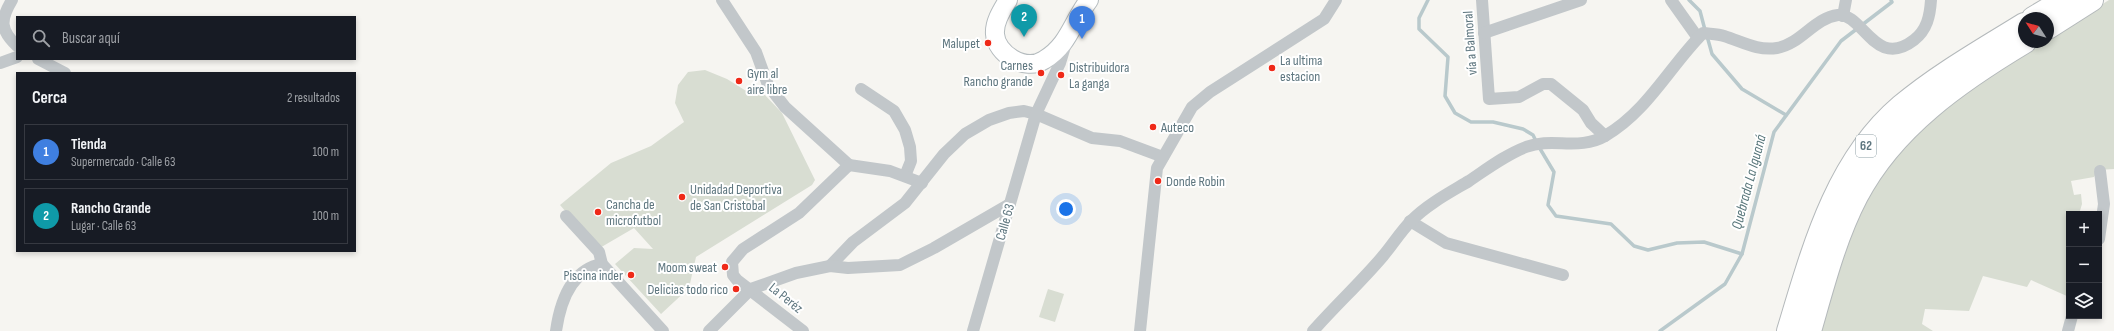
<!DOCTYPE html>
<html lang="es">
<head>
<meta charset="utf-8">
<style>
	body { margin:0; font-family:"Sofia Sans Condensed",sans-serif; background:#20242c; color:#f1f3f6 }
	.controls { position:absolute; right:12px; bottom:12px; display:grid; overflow:hidden; border-radius:0px; box-shadow:0 2px 6px #0003 }
	.controls button { width:36px; height:36px; display:grid; place-items:center; padding:0; border:0; border-bottom:1px solid #363941; background:#171b24; color:#f1f3f6; font:20px sans-serif }
	.compass { position:absolute; left:2018px; top:12px; width:36px; height:36px; border-radius:50%; background:#171b24; box-shadow:0 2px 6px #0003; rotate:306deg }
	.you { position:absolute; left:1066px; top:209px; width:14px; height:14px; margin:-10px; border:3px solid #fff; border-radius:50%; background:#1a73e8; box-shadow:0 0 0 6px #1a73e833 }
	.badge { display:grid; place-items:center; width:26px; height:26px; border-radius:50%; background:#1a73e8; color:#fff; font-size:13px; font-weight:700 }
	.pin { position:absolute; translate:-50% -33px; filter:drop-shadow(0 1px 2px #0008) }
	.pin::after { content:''; position:absolute; top:21px; width:14px; height:12px; background:inherit; clip-path:polygon(0 0,100% 0,50% 100%) }
	.list { margin:0; padding:0; list-style:none }
	h2 { display:flex; justify-content:space-between; align-items:center; height:52px; margin:0; padding:0 16px; font-size:17px }
	h2 small { font-size:13px; font-weight:400; color:#9ea1a6 }
	.list li { display:grid; grid-template-columns:26px 1fr auto; gap:12px; align-items:center; box-sizing:border-box; height:56px; margin:0 8px 8px; padding:0 8px; border:1px solid #363941; border-radius:0px }
	.list b { display:block; font-size:15px; white-space:nowrap }
	.list p { margin:0; font-size:13px; white-space:nowrap; color:#9ea1a6 }
	.list em { font-size:13px; font-style:normal; color:#9ea1a6 }
	.icon { flex:none; width:22px; height:22px; fill:none; stroke:currentColor; stroke-width:2; stroke-linecap:round; stroke-linejoin:round }
	.map { position:relative; flex:none; width:2114px; height:331px; overflow:hidden }
	.search { position:absolute; background:#171b24; box-shadow:0 2px 6px #0003; left:16px; top:16px; width:340px; height:44px; display:flex; align-items:center; gap:10px; box-sizing:border-box; padding:0 14px; border-radius:0px; color:#9ea1a6; font-size:15px }
	.panel { position:absolute; background:#171b24; box-shadow:0 2px 6px #0003; left:16px; top:72px; width:340px; height:180px; border-radius:0px }
	.map>svg:first-child { display:block }
	.grass { fill:#d8ddd2 }
	.lines { fill:none; stroke-linecap:round; stroke-linejoin:round }
	.stream { stroke:#b9c9cc; stroke-width:3.5 }
	.secondary-casing { stroke:#b4bbbe; stroke-width:20 }
	.highway-casing { stroke:#b4b9bb; stroke-width:24 }
	.street { stroke:#c2c7ca; stroke-width:12 }
	.secondary { stroke:#fff; stroke-width:18 }
	.highway { stroke:#fff; stroke-width:22 }
	.poi-dot { fill:#ef2918; stroke:#fff; stroke-width:1.5 }
	.labels { text-anchor:middle; dominant-baseline:central; stroke-width:4; stroke-linejoin:round; paint-order:stroke }
	.shield { fill:#fff; stroke:#8e9fa5; stroke-width:1 }
	.shield-label { font-size:13px; font-weight:bold; fill:#5e767f }
	.poi-label { font-size:14px; fill:#5e767f; stroke:#fff; text-anchor:start }
	.street-label { font-size:14px; fill:#5e767f; stroke:#fff }
	.water-label { font-size:15px; font-style:italic; fill:#59777b; stroke:#fff }
</style>
</head>
<body>
<div class="map">
<svg width="2114" height="331" viewBox="0 0 2114 331">
	<rect width="100%" height="100%" fill="#f6f5f1"/>
	<g class="grass">
		<path d="M2109 0H2114V169L2098 170 2094 177 2071 181 2074 195 2081 194 2082 204 2079 214H2069V297L2031 280 2027 287 1983 276 1969 311 1925 309 1922 324 1933 331H1818C1837 276 1855 205 1893 159 1934 109 1988 76 2043 42H2048V39Z"/>
		<polygon points="705,70 727,79 751,94 763,93 782,113 815,180 812,185 696,257 689,288 661,314 615,264 634,248 653,249 634,228 598,249 560,205 611,163 651,146 684,122 675,103 678,85 688,72"/>
		<polygon points="1048,289 1064,294 1055,322 1039,317"/>
	</g>
	<g class="lines">
		<g class="stream">
			<polyline points="1428,0 1419,18 1419,29 1448,57 1445,96 1455,113 1471,122 1493,122 1523,129 1533,135 1536,141"/>
			<polyline points="1689,0 1700,11 1705,30"/>
			<polyline points="1707,36 1712,54 1742,89 1786,115"/>
			<polyline points="1539,147 1554,172 1548,205 1556,216 1611,224 1634,246 1648,250 1677,243 1704,242 1742,254"/>
			<polyline points="1660,331 1725,284 1742,254 1774,132 1841,41 1892,2 1891,0"/>
		</g>
		<defs>
			<path id="secondary" d="M1008 0C1002 10 994 22 995 34 996 54 1025 72 1044 60 1069 45 1072 22 1089 0"/>
			<g id="highway">
				<polyline points="2033,18 2063,0"/>
				<polyline points="2048,28 2092,0"/>
				<path d="M1788 331C1812 252 1835 162 1901 106 1938 75 1982 50 2024 24"/>
				<path d="M1810 331C1823 286 1835 238 1857 196 1893 127 1960 81 2025 42"/>
			</g>
		</defs>
		<use href="#secondary" class="secondary-casing"/>
		<use href="#highway" class="highway-casing"/>
		<g class="street">
			<path d="M12 0C0 20 0 30 17 46"/>
			<polyline points="722,0 756,52 768,85 785,107 849,165 799,213 743,249 732,262 733,275 737,280 803,331"/>
			<polyline points="1482,0 1489,99 1519,97 1543,84 1551,84 1583,110 1591,123 1605,136"/>
			<polyline points="1671,0 1698,38"/>
			<polyline points="1843,16 1846,0"/>
			<polyline points="1484,33 1581,0"/>
			<polyline points="38,59 65,73"/>
			<polyline points="0,63 17,57"/>
			<polyline points="861,89 894,111 905,130 910,147 911,161 905,176"/>
			<polyline points="849,165 890,171 922,183"/>
			<polyline points="566,216 599,252 602,264 663,331"/>
			<polyline points="1410,221 1446,243 1563,275"/>
			<polyline points="2099,239 2104,204 2100,171"/>
			<polyline points="830,266 853,242 905,203 944,154 965,134 989,120 1009,113 1024,111 1036,114 1092,138 1120,141 1163,157"/>
			<path d="M556 331C560 303 570 270 602 264"/>
			<polyline points="709,331 751,289 796,273 830,266 848,268 900,265 934,248 1010,204"/>
			<polyline points="973,331 1036,114 1060,63 1066,43"/>
			<polyline points="1140,331 1157,168 1192,107 1210,92 1324,19 1336,0"/>
			<path d="M1313 331C1336 305 1361 282 1383 256 1393 244 1401 231 1412 220 1428 204 1449 193 1469 181 1487 169 1505 155 1526 147 1552 137 1579 151 1605 136 1647 112 1670 66 1703 33 1710 34 1718 34 1724 36 1743 42 1757 51 1777 48 1801 44 1814 18 1838 15 1863 13 1875 70 1914 40 1927 30 1930 16 1931 0"/>
			<polyline points="2068,331 2072,316"/>
		</g>
		<use href="#secondary" class="secondary"/>
		<use href="#highway" class="highway"/>
	</g>
	<g class="poi-dot">
		<circle cx="988" cy="43" r="4"/>
		<circle cx="1272" cy="68" r="4"/>
		<circle cx="1041" cy="73" r="4"/>
		<circle cx="1061" cy="75" r="4"/>
		<circle cx="739" cy="81" r="4"/>
		<circle cx="1153" cy="127" r="4"/>
		<circle cx="1158" cy="181" r="4"/>
		<circle cx="682" cy="197" r="4"/>
		<circle cx="598" cy="212" r="4"/>
		<circle cx="725" cy="267" r="4"/>
		<circle cx="631" cy="275" r="4"/>
		<circle cx="736" cy="289" r="4"/>
	</g>
	<g class="labels">
		<rect class="shield" x="1856" y="135" width="20" height="22" rx="3"/>
		<g class="shield-label">
			<text x="1866" y="146">62</text>
		</g>
		<g class="poi-label">
			<text x="980" y="43" text-anchor="end">Malupet</text>
			<text x="1280" y="60">La ultima<tspan x="1280" dy="16">estacion</tspan></text>
			<text x="1033" y="65" text-anchor="end">Carnes<tspan x="1033" dy="16">Rancho grande</tspan></text>
			<text x="1069" y="67">Distribuidora<tspan x="1069" dy="16">La ganga</tspan></text>
			<text x="747" y="73">Gym al<tspan x="747" dy="16">aire libre</tspan></text>
			<text x="1161" y="127">Auteco</text>
			<text x="1166" y="181">Donde Robin</text>
			<text x="690" y="189">Unidadad Deportiva<tspan x="690" dy="16">de San Cristobal</tspan></text>
			<text x="606" y="204">Cancha de<tspan x="606" dy="16">microfutbol</tspan></text>
			<text x="717" y="267" text-anchor="end">Moom sweat</text>
			<text x="623" y="275" text-anchor="end">Piscina inder</text>
			<text x="728" y="289" text-anchor="end">Delicias todo rico</text>
		</g>
		<g class="street-label">
			<text transform="translate(1470 43) rotate(-94)">vía a Balmoral</text>
			<text transform="translate(1005 222) rotate(-74)">Calle 63</text>
			<text transform="translate(786 298) rotate(39)">La Peréz</text>
		</g>
		<g class="water-label">
			<text transform="translate(1749 182) rotate(-75)">Quebrada La Iguaná</text>
		</g>
	</g>
</svg>
<div class="controls">
<button>+</button>
<button>−</button>
<button><svg class="icon" aria-label="layers" viewBox="0 0 24 24"><path d="M12 4l9 5-9 5-9-5zM3 14l9 5 9-5"/></svg></button>
</div>
<svg class="compass" viewBox="-18 -18 36 36"><path d="M0-13l5 13h-10z" fill="#e53935"/><path d="M0 13l5-13h-10z" fill="#9ea1a6"/></svg>
<div class="you"></div>
<div class="pin badge" style="left:1082px;top:39px;background:#3f7fe0">1</div>
<div class="pin badge" style="left:1024px;top:37px;background:#0f9aa8">2</div>
<div class="search"><svg class="icon" aria-label="search" viewBox="0 0 24 24"><circle cx="10" cy="10" r="6"/><path d="M15 15l6 6"/></svg>Buscar aquí</div>
<section class="panel">
<h2>Cerca<small>2 resultados</small></h2>
<ul class="list">
<li><span class="badge" style="background:#3f7fe0">1</span><div><b>Tienda</b><p>Supermercado · Calle 63</p></div><em>100 m</em></li>
<li><span class="badge" style="background:#0f9aa8">2</span><div><b>Rancho Grande</b><p>Lugar · Calle 63</p></div><em>100 m</em></li>
</ul>
</section>
</div>
</body>
</html>
